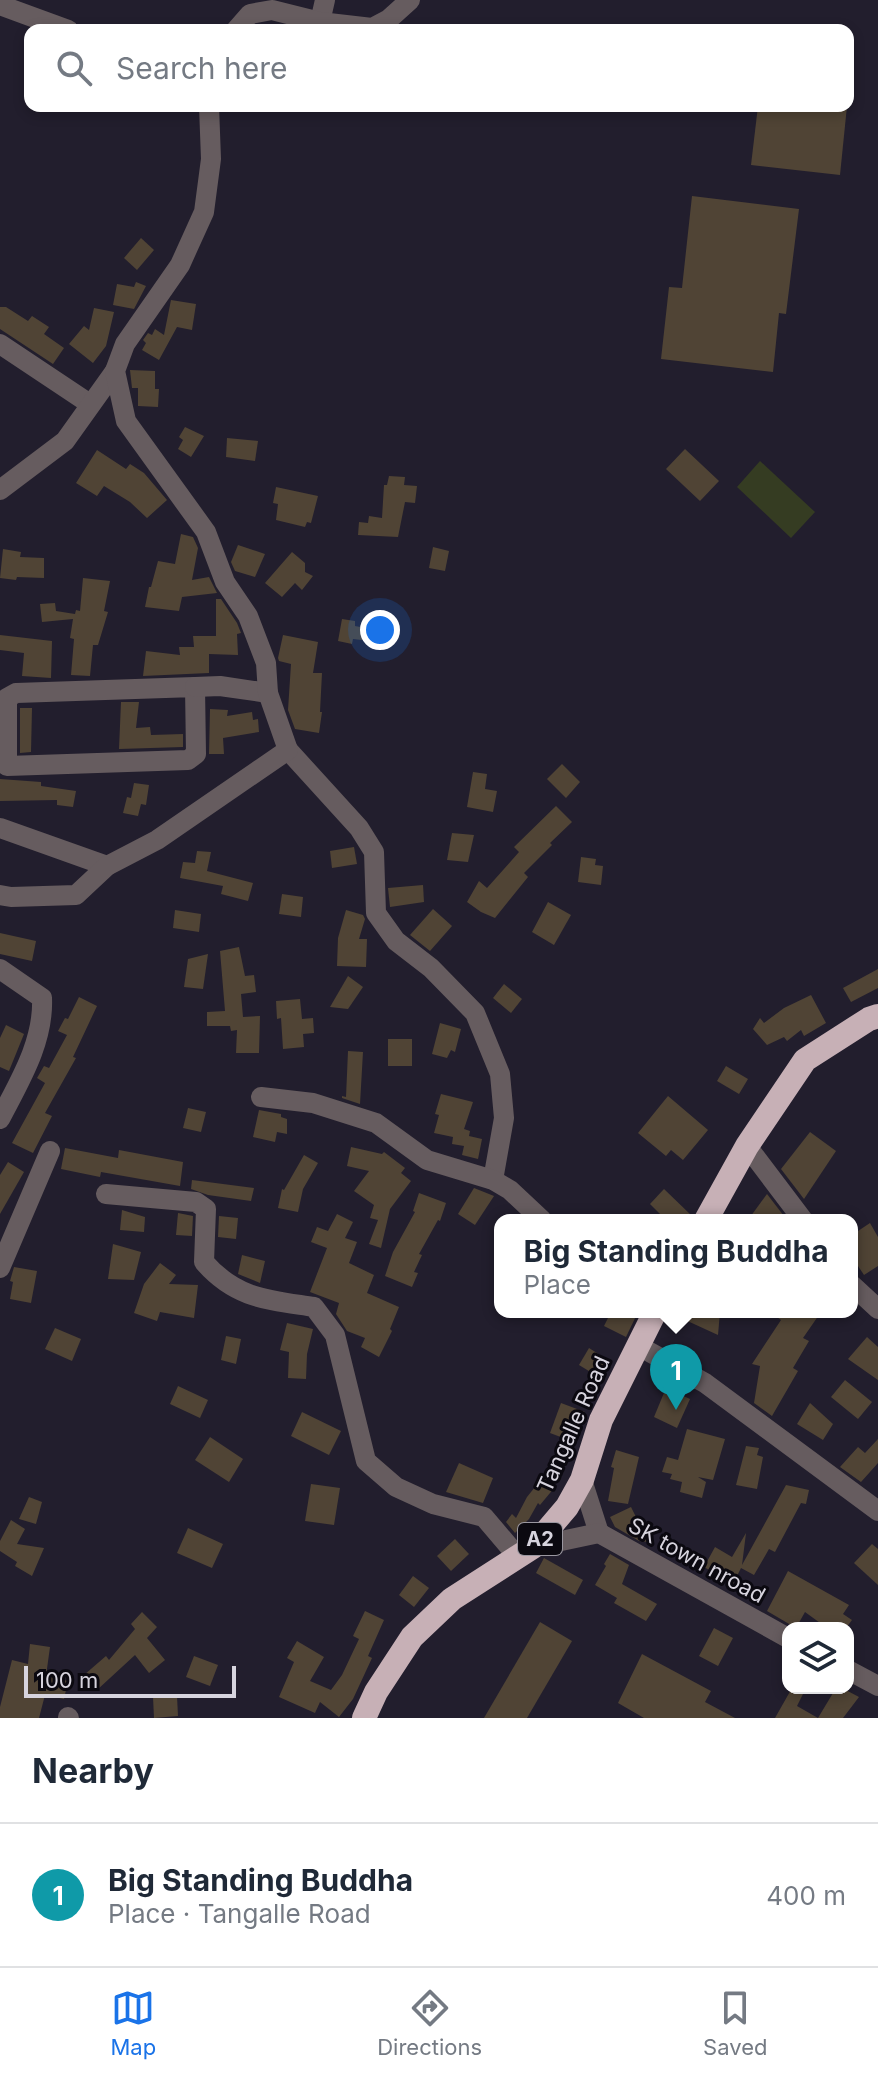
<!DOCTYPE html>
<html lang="en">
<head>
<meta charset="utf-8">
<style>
	body { margin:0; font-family:Inter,sans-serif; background:#f6f6f7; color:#1f2937 }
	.controls { position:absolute; right:24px; bottom:24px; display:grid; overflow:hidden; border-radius:16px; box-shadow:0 4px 12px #0003 }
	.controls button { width:72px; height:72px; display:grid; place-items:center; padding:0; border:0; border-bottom:2px solid #e0e1e3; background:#fff; color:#1f2937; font:40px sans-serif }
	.scale { position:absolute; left:24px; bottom:20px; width:212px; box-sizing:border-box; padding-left:8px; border:4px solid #d7d4de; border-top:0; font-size:22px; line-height:28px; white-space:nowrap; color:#d7d4de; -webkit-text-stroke:6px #0b0910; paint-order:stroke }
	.you { position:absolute; left:380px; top:630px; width:28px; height:28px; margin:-20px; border:6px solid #fff; border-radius:50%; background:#1a73e8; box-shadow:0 0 0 12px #1a73e833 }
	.badge { display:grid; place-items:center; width:52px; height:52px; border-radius:50%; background:#1a73e8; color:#fff; font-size:26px; font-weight:700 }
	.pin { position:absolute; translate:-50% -66px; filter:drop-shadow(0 2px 4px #0008) }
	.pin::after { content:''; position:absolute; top:42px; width:28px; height:24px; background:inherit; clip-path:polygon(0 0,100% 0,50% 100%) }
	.popup { position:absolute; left:494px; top:1214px; width:364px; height:104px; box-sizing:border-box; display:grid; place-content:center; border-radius:16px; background:#fff; filter:drop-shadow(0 2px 6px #0005); font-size:26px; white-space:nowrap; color:#747a83 }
	.popup b { font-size:30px; color:#1f2937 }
	.popup::after { content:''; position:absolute; left:50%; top:100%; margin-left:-16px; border:16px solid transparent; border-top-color:#fff }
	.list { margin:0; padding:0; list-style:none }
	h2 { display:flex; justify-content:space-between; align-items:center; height:104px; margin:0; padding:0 32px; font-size:34px }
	h2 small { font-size:26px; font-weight:400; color:#747a83 }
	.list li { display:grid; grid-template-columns:52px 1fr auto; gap:24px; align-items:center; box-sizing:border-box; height:144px; padding:0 32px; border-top:2px solid #e0e1e3 }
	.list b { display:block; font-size:30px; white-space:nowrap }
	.list p { margin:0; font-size:26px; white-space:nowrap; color:#747a83 }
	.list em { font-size:26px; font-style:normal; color:#747a83 }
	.icon { flex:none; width:44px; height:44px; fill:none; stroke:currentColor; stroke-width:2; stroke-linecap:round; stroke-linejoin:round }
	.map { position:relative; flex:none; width:878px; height:1718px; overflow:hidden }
	.search { position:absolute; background:#fff; box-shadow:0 4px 12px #0003; left:24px; right:24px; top:24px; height:88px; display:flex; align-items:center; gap:20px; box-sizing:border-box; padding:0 28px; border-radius:16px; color:#747a83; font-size:30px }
	.sheet { height:248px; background:#fff }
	nav { display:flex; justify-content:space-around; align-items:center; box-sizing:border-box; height:112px; border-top:2px solid #e0e1e3; background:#fff; font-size:22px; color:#747a83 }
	nav a { display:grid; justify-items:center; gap:4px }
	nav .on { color:#1a73e8 }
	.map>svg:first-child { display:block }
	.green { fill:#353c22 }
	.building { fill:#504435 }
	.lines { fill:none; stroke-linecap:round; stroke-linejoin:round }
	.minor { stroke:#665c5f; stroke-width:20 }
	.highway { stroke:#c7b0b6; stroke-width:24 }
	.labels { text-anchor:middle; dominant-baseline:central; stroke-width:6; stroke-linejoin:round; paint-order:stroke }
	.shield { fill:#0b0910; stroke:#9a97a0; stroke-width:2 }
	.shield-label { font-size:20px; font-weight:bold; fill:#d7d4de }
	.street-label { font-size:22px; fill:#d7d4de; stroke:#0b0910 }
</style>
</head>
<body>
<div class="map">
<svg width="878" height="1718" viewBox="0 0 878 1718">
	<rect width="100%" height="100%" fill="#221e2d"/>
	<polygon class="green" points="760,461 815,512 791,538 737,487"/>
	<g class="building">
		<polygon points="758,106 847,106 840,175 751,165"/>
		<polygon points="692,196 799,209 786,314 779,313 773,372 661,359 669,287 682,288"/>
		<polygon points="141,238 154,250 137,270 124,258"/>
		<polygon points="136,282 146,286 134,309 113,305 117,284 134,287"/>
		<polygon points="171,300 196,304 192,330 177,327 159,360 142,350 146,343 143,340 148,333 152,335 155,329 164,335"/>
		<polygon points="0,307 6,307 28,321 32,316 49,327 44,334 64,348 53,364 0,329"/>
		<polygon points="94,308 114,312 106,346 93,363 69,344 84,326 89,330"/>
		<polygon points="130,370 155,371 155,389 159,389 158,407 138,406 138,388 132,388"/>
		<polygon points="185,427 204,436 191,457 178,449 183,440 179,437"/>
		<polygon points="227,438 258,441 255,461 226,457"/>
		<polygon points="685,449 719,481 700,501 666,469"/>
		<polygon points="97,450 126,469 130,464 144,473 167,500 147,518 130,502 104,486 97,496 76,483"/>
		<polygon points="389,476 405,477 404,485 417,486 415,503 405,502 398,537 358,535 359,522 368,523 369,516 382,518 384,485 387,485"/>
		<polygon points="276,487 318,496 311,523 307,522 305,527 276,520 278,504 273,503"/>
		<polygon points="181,534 193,537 198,548 192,580 209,577 217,593 182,597 179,611 145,607 149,587 151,587 158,561 175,564"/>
		<polygon points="238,545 265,554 255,577 235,571 231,562"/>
		<polygon points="433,547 449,551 445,571 429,568"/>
		<polygon points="3,549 21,552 20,557 44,558 44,578 17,577 16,580 0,578"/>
		<polygon points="292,552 305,563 305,572 313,576 302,590 295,583 282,597 265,583"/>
		<polygon points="83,578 110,581 104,611 108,612 98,645 93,645 90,676 71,675 74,639 70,638 73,619 42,622 40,604 55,603 56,611 75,614 76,610 80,611"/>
		<polygon points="216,599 221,599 237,623 241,633 237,634 238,655 209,654 209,673 143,676 146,651 180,655 179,647 194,647 193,636 216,636"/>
		<polygon points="342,619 355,621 355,626 371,629 370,641 353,639 352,644 338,641"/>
		<polygon points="0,635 52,641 51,678 22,676 24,653 0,650"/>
		<polygon points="283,635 318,642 313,673 322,673 320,712 322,712 319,733 295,729 288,710 291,664 279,661 278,658"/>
		<polygon points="121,702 139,702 136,728 150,727 151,735 183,734 183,747 119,749"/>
		<polygon points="20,708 32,708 31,752 20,753"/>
		<polygon points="210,709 228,710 227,716 252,712 253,720 258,719 259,732 223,738 224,754 209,754"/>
		<polygon points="562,764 580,782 566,798 547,779"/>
		<polygon points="473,772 487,774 485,789 497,791 493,812 467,807"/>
		<polygon points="0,779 41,782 41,786 76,791 73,807 57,805 57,800 0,801"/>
		<polygon points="134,783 149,785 146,805 141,804 138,816 123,813 127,797 131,798"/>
		<polygon points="556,806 572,822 550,843 552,845 524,873 528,877 495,918 481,912 467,902 479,881 487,888 519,852 514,847"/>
		<polygon points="452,833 474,835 468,862 447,860"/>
		<polygon points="354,847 357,864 332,868 330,851"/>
		<polygon points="197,851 211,852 207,871 253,883 248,901 221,894 223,886 180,878 183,862 195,863"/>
		<polygon points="581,857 596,859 595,865 603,866 601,885 578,882"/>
		<polygon points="423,885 424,902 390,907 388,888"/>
		<polygon points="282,894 303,897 301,917 279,914"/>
		<polygon points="548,902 571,915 554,945 532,932"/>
		<polygon points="433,909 452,926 430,951 410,935"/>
		<polygon points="175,910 201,914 199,932 173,928"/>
		<polygon points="346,910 363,915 365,919 359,939 367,939 366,967 337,966 338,938"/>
		<polygon points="0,933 36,941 32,961 0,954"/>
		<polygon points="239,947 245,976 254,975 256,992 241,994 243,1017 260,1016 259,1053 236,1053 237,1030 231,1031 230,1026 207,1026 207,1012 225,1011 220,951"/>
		<polygon points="208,954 203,989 184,987 188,959"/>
		<polygon points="878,969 878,988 851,1002 843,988"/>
		<polygon points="348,976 363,987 348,1009 330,1007"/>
		<polygon points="504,984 522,999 511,1013 493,998"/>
		<polygon points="811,995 826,1023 804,1036 801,1030 787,1041 784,1037 767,1045 753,1029 760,1018 764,1023 784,1008"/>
		<polygon points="79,997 97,1006 73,1057 76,1058 45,1113 52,1116 33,1153 12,1143 45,1083 37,1078 44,1066 49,1068 67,1035 58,1031 65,1018 68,1019"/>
		<polygon points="300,999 302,1019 313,1018 314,1033 303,1034 304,1047 283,1049 281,1018 277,1019 276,1001"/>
		<polygon points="440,1023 461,1029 455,1052 451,1050 447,1058 432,1054"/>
		<polygon points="6,1025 24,1034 9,1071 0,1067 0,1038"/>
		<rect x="388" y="1039" width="24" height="27"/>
		<polygon points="348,1051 363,1052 360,1104 342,1098 342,1096 346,1097"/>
		<polygon points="726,1066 748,1079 739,1094 717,1081"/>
		<polygon points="441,1094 473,1102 464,1129 470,1131 469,1136 482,1139 478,1159 462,1155 464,1146 452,1144 453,1137 434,1133 439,1115 435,1114"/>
		<polygon points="668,1096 708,1130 683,1160 671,1150 666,1156 638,1133"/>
		<polygon points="188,1108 206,1112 201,1132 183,1128"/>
		<polygon points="259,1110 281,1114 281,1117 287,1119 287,1134 277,1132 275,1142 253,1137"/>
		<polygon points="810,1132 836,1151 804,1199 781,1169"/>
		<polygon points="351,1147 382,1154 384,1152 405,1168 401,1173 411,1181 390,1209 381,1248 369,1244 378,1220 370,1218 374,1205 354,1191 369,1171 347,1166"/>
		<polygon points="65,1148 118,1158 119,1150 183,1162 180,1186 101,1172 100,1177 61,1169"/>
		<polygon points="304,1155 318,1163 303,1189 298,1212 278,1208 282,1189 284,1190"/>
		<polygon points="8,1162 24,1172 0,1214 0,1175"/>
		<polygon points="192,1180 254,1188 251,1201 208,1195 191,1189"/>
		<polygon points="474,1188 494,1196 475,1225 458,1214"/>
		<polygon points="664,1189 692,1216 691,1220 666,1220 650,1204"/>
		<polygon points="419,1193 446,1203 440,1221 438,1220 419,1254 422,1255 414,1272 418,1273 412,1287 385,1276 393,1252 415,1212 413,1211"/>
		<polygon points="767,1194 787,1220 748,1220"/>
		<polygon points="122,1210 145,1217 144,1232 120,1230"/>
		<polygon points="178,1213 193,1216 192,1236 176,1235"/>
		<polygon points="337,1214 353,1222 345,1238 357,1242 349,1263 374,1275 367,1293 399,1307 390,1329 392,1331 379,1357 361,1347 365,1338 347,1331 336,1314 339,1303 310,1292 327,1248 311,1242 317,1227 328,1231"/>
		<polygon points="219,1216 238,1218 236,1239 218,1237"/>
		<polygon points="870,1223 878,1237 878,1266 864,1275 852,1257 852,1235"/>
		<polygon points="113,1244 141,1252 134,1280 108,1279"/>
		<polygon points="242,1255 265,1261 260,1283 238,1274"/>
		<polygon points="160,1263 176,1275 169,1284 198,1285 194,1318 160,1312 157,1321 134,1313 144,1284"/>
		<polygon points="14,1267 37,1271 31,1303 10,1299 13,1282 10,1281"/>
		<polygon points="611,1312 638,1312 626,1337 604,1326"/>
		<polygon points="670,1312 720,1312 718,1335 670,1313"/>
		<polygon points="770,1312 821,1312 803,1338 809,1341 793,1368 798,1371 772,1416 754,1403 760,1366 752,1364 781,1320"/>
		<polygon points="287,1323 313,1329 307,1354 306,1379 288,1378 289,1352 280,1350"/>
		<polygon points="55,1328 81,1339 72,1361 45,1349"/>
		<polygon points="226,1336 241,1339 236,1364 221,1360"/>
		<polygon points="867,1337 878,1347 878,1380 848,1359"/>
		<polygon points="589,1348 608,1360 597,1376 579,1365"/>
		<polygon points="845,1380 872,1402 858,1419 831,1397"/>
		<polygon points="178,1386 208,1400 200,1418 170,1404"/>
		<polygon points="666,1388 690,1399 677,1428 654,1417"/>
		<polygon points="561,1403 585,1412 574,1442 550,1433"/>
		<polygon points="810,1403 833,1424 823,1440 797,1424"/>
		<polygon points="302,1412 341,1431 329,1455 291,1436"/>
		<polygon points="687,1429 725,1439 713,1480 698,1477 706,1482 702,1498 680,1492 682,1482 670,1479 672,1474 662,1472 667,1457 678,1460"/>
		<polygon points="210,1437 243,1459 229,1482 195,1460"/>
		<polygon points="878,1439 878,1463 861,1482 840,1467 858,1447 865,1453"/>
		<polygon points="746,1446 759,1448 757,1455 763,1457 757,1489 736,1485"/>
		<polygon points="616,1450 639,1457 628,1504 608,1501 614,1468 611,1467"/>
		<polygon points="459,1463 493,1478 483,1503 446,1492"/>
		<polygon points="543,1477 555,1487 540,1505 538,1503 529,1519 515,1533 506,1522 512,1514 516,1518 527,1497"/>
		<polygon points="311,1484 340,1488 334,1525 305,1521"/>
		<polygon points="786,1485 809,1490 806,1504 801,1503 775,1552 769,1549 754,1575 741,1568 733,1584 704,1567 715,1547 732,1557 746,1533 742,1565"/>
		<polygon points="29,1497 42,1502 36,1524 19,1519"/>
		<polygon points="631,1507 638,1521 652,1524 649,1542 639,1541 615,1527 610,1517"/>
		<polygon points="11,1520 25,1529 17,1544 44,1548 32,1576 15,1566 17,1562 0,1551 0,1541"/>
		<polygon points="188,1528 223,1544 212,1568 177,1553"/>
		<polygon points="455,1539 469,1554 451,1571 437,1556"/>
		<polygon points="872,1544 878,1549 878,1585 854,1563"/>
		<polygon points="610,1554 629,1565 622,1584 657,1604 646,1621 614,1603 617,1598 595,1585 606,1566 604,1564"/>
		<polygon points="544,1558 583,1580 575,1595 536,1573"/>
		<polygon points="788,1571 849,1605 843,1614 852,1620 846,1628 827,1628 805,1612 796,1628 767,1611"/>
		<polygon points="413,1576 429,1588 414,1607 399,1595"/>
		<polygon points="365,1611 384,1620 368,1656 372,1658 353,1699 339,1717 320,1702 315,1713 279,1697 294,1662 287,1658 297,1641 324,1657 310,1681 331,1690 342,1675 359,1639 353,1636"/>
		<polygon points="142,1612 157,1627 147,1638 165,1660 149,1673 135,1655 97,1690 84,1675 106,1656 109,1660 135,1629 131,1624"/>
		<polygon points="540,1622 572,1641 527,1718 484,1718"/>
		<polygon points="714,1628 733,1638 718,1666 699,1656"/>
		<polygon points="30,1644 50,1647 46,1676 68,1681 64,1699 45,1695 39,1718 0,1718 0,1707 12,1660 28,1664"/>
		<polygon points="642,1654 711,1691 705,1702 735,1718 644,1718 618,1703"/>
		<polygon points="194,1656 218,1665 210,1686 186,1677"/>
		<polygon points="792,1688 806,1688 797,1706 818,1718 836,1688 842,1688 859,1697 843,1718 775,1718"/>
		<polygon points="177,1696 178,1716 154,1718 153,1697"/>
	</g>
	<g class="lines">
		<g class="minor">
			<polyline points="0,5 68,30"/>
			<polyline points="320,22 325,0"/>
			<polyline points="236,30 250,14 272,10 320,22 372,28 389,19 410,0"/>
			<polyline points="0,344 90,404"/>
			<polyline points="0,490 65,441 115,371"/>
			<polygon points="195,687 196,754 188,760 7,766 7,698 16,693"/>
			<polyline points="195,687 220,686 268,693"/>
			<polyline points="288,750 359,828 374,852 376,913 396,941 431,968 475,1013 500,1074 504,1118 493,1180"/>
			<polyline points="0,828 107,866"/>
			<polyline points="0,895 11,897 76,895 107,866 157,840 288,750 268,693 266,663 248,616 225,582 206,532 126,421 115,371 125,344 180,265 204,212 211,159 209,106"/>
			<path d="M0 969 42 998C44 1042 19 1082 0 1119"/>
			<polyline points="261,1097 313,1103 376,1123 427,1160 493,1180 510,1190 542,1220"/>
			<polyline points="747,1146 803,1220"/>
			<path d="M106 1194 196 1202 206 1209 204 1262C236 1299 269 1300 314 1307L335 1335 366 1461 396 1487 433 1504 484 1517 518 1557"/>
			<polyline points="0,1268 50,1151"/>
			<polyline points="852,1285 878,1309"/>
			<polyline points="637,1345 705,1383 878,1511"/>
			<polyline points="582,1480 599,1533"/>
			<polyline points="533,1547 599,1533 788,1638"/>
			<polyline points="848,1670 878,1686"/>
			<polyline points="68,1717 69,1718"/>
		</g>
		<g class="highway">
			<polyline points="706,1220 747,1146 805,1060 869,1019 878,1016"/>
			<polyline points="364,1718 376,1692 412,1637 452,1599 533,1547 567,1507 582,1480 601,1420 655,1312"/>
		</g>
	</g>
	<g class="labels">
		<rect class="shield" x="518" y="1523" width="44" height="32" rx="6"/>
		<g class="shield-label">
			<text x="540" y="1539">A2</text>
		</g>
		<g class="street-label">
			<text transform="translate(573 1424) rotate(-66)">Tangalle Road</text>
			<text transform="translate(697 1560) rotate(29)">SK town nroad</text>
		</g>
	</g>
</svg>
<div class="controls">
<button><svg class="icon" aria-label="layers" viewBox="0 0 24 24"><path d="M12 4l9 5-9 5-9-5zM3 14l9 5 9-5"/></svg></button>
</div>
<div class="scale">100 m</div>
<div class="you"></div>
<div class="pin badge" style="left:676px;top:1410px;background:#0f9aa8">1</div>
<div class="popup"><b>Big Standing Buddha</b>Place</div>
<div class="search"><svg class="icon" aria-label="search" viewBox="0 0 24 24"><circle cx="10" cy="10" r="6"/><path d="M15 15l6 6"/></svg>Search here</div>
</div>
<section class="sheet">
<h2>Nearby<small></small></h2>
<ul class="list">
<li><span class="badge" style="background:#0f9aa8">1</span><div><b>Big Standing Buddha</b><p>Place · Tangalle Road</p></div><em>400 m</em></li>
</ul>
</section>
<nav>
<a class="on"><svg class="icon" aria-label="map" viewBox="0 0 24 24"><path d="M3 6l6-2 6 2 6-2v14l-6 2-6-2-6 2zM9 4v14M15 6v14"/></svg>Map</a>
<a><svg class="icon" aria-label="directions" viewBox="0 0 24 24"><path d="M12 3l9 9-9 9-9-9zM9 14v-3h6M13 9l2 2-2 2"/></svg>Directions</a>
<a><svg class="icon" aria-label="saved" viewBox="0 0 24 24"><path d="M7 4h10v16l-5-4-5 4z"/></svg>Saved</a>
</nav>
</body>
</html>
